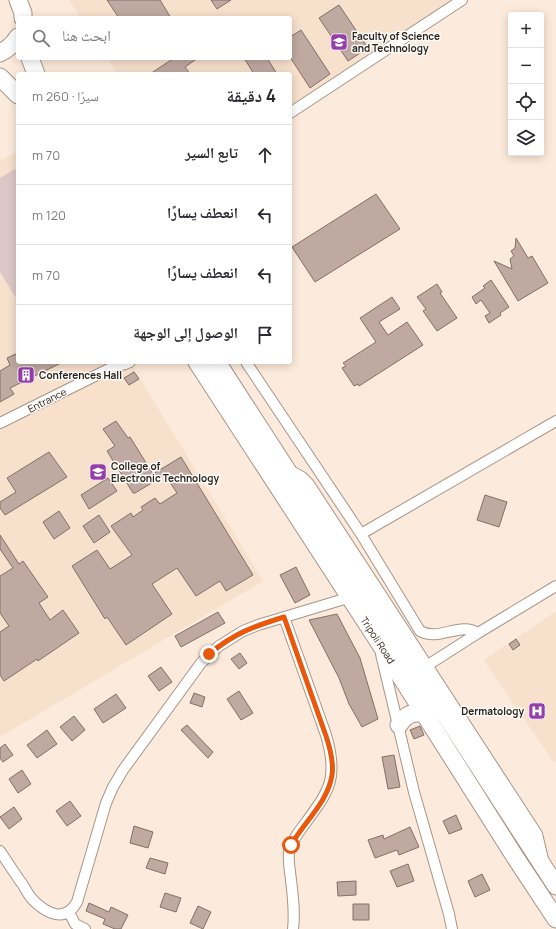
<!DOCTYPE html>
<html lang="ar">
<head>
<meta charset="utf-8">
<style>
	:root { --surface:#fff; --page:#f7f7f7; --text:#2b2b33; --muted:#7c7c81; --line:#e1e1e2 }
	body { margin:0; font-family:Manrope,"Noto Naskh Arabic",sans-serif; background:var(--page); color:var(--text); direction:rtl }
	.controls { position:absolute; right:12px; top:12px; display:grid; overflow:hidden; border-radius:4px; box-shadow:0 2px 10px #0003 }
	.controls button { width:36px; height:36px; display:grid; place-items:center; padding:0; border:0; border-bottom:1px solid var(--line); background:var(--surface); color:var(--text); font:20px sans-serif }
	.stop { position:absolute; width:12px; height:12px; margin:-9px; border:3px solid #ea580c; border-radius:50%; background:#fff }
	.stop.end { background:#ea580c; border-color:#fff; box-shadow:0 1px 4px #0008 }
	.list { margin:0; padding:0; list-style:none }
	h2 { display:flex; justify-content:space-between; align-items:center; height:52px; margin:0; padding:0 16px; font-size:17px }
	h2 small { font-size:13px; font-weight:400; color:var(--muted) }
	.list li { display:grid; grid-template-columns:26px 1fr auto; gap:12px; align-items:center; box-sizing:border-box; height:60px; padding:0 16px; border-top:1px solid var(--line) }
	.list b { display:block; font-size:15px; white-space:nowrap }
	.list em { font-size:13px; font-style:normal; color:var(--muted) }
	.icon { flex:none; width:22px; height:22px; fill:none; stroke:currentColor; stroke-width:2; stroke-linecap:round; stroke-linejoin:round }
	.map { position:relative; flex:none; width:556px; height:929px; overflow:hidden; direction:ltr }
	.search { position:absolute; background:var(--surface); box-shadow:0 2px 10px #0003; left:16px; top:16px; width:276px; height:44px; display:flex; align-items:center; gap:10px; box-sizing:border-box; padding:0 14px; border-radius:4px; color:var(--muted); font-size:15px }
	.panel { position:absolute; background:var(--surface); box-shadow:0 2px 10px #0003; left:16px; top:72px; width:276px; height:292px; border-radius:4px; direction:rtl }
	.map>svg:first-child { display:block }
</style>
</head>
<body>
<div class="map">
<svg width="556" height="929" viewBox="0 0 556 929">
	<rect width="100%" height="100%" fill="#fcebdc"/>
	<path fill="#f7e0cc" d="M69,0H452L290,107V74H118L107,58H290V18H81Z
		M18,151V362H130L263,581L0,737V158L2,160Z
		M556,611V761L554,763L484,660Z"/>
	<path fill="#dec8c7" d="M15,169L18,174V301L0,272V178Z"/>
	<path fill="#bfa9a1" stroke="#836f67" d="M107,0H160L171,18H119Z
		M211,0H231L217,9Z
		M339,5L368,48L348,61L319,18Z
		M301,30L330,74L310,88L290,57V37Z
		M174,58H198L185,67L190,74H150Z
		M244,58H267L277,74H254Z
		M376,194L400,229L315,282L292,247Z
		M516,238L528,258L532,256L548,283L518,301L494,261L512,269L510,259L514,256L511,251L515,248Z
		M491,280L509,307L500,313L501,315L489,323L485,316L490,313L481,300L476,304L472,297L485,288L483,286Z
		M437,284L442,292L440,293L457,318L437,331L423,311L426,309L417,297Z
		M392,297L400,309L379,322L388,335L407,322L423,345L359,386L358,384L354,386L342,368L346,366L343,363L376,342L360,318Z
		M18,353V362H63L10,388L14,394L0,402V371L10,365L7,358Z
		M134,372L139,379L129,385L124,378Z
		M116,421L128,438L130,437L153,474L181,457L253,575L226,591L220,581L196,596L177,568L152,584L172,614L126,645L107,617L105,619L72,566L97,550L110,569L132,555L111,526L131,513L133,517L143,510L141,507L155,498L160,504L177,493L165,475L135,493H133L107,451L115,446L103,429Z
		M49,452L67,477L5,515L0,508V502L16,492L7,478Z
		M108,478L117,491L89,509L81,495Z
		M485,495L507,502L499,527L477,520Z
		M59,511L70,528L54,539L43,522Z
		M99,515L110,532L94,543L83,526Z
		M0,535L19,564L23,561L48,597L39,603L50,620L63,610L79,633L38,661L37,659L4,681L0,675V632L9,626L0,613V576L13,568L0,549Z
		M296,567L310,595L295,603L280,575Z
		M218,612L225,623L181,647L175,636Z
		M337,614L360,658L378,719L362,727L349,704L339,678L309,620Z
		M516,639L520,645L513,650L509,644Z
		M240,653L247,663L239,669L231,659Z
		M161,667L172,682L159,691L148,676Z
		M239,691L253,713L241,720L227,699Z
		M194,693L205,697L202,707L190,703Z
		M116,694L126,708L103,723L94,709Z
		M74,716L85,730L72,741L60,727Z
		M187,725L213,752L208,758L181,730Z
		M420,726L424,735L414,739L410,730Z
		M47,730L57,744L37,758L27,745Z
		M5,744L13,755L3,762L0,758V748Z
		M394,755L400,787L388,789L382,757Z
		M22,770L31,784L18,793L9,779Z
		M70,801L81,816L67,826L56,811Z
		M14,807L22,819L9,829L0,817Z
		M456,815L462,829L449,834L443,821Z
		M134,826L153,832L148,848L130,843Z
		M410,827L419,847L399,855L397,850L375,858L368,840L383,835L384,839Z
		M150,858L168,863L165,874L146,868Z
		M408,864L414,881L397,887L390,871Z
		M482,874L490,890L475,897L468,881Z
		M356,881V895L338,896L337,882Z
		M165,893L181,898L176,912L160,907Z
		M89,903L109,912L111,907L128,915L121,929H115L103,924L105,919L86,911Z
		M353,904H369V920H353Z
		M198,906L211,912L203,929L190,923Z"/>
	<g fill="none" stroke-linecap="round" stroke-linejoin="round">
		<defs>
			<path id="minor" d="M290,113L462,0
				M246,362L361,534L420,631C439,642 460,621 478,633
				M0,423L115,366L125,364L130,362
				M289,470L302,477L309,484L537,834L543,859
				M361,534L556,421
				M284,617L326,735C339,779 329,791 304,825C298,833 291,842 289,852C288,861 290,871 291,880C293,897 295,912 293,929
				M381,654L414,792L449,914L452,929
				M428,665L478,633L556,586
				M0,851C8,863 15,874 23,885C26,890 29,896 33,900C47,914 65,923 77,902L106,803L113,787L123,770L201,663L219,646L243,631L258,625L351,597
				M69,912L75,924L85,929"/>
			<path id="trunk" d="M18,0L23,13V18
				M0,53C8,49 13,45 18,37
				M30,58L36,74
				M0,77L18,95
				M197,362L377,639L515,857L556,919
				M217,362L556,886
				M399,725C405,715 413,711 425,714"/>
		</defs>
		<use href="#minor" stroke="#a69688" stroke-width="12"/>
		<use href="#trunk" stroke="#a69688" stroke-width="19"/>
		<use href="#minor" stroke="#fff" stroke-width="10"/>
		<use href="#trunk" stroke="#fff" stroke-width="17"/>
	</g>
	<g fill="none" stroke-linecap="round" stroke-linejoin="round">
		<path stroke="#ea580c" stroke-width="5" d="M209,654C235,633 252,627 284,617L326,736C330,748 334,762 332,775C328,802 304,822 291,845"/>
	</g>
	<defs>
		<symbol id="university-square" viewBox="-11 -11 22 22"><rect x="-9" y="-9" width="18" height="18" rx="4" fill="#943eaa" stroke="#fefbf8"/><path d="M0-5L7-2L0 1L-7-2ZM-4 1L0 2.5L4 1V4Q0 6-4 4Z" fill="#fff"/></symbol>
		<symbol id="building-square" viewBox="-11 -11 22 22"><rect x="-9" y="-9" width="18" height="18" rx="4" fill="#943eaa" stroke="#fefbf8"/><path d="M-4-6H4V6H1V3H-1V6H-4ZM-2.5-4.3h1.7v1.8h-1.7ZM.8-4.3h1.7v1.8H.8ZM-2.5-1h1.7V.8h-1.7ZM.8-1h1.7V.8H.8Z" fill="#fff"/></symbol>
		<symbol id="hospital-square" viewBox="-11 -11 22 22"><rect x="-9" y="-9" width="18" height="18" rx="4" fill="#943eaa" stroke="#fefbf8"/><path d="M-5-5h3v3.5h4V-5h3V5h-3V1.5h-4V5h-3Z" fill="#fff"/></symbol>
	</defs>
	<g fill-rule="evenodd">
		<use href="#university-square" x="329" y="32" width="20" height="20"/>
		<use href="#building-square" x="16" y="365" width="20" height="20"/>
		<use href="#university-square" x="88" y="462" width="20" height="20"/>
		<use href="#hospital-square" x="527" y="701" width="20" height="20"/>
	</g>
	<g text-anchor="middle" stroke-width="3" stroke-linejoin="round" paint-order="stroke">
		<g font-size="10" font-weight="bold" fill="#29231d" stroke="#fefbf8" text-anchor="start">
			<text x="352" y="40">Faculty of Science<tspan x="352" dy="12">and Technology</tspan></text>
			<text x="39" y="379">Conferences Hall</text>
			<text x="111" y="470">College of<tspan x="111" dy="12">Electronic Technology</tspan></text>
			<text x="524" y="715" text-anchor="end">Dermatology</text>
		</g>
		<g font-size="10" fill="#29231d" stroke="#fefbf8">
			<text transform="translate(47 400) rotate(-27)" y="4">Entrance</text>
			<text transform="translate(378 640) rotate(57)" y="4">Tripoli Road</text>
		</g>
	</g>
</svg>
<div class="controls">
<button>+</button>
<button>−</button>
<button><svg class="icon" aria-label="locate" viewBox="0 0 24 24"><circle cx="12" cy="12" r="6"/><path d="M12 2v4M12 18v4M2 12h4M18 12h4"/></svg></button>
<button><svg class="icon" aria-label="layers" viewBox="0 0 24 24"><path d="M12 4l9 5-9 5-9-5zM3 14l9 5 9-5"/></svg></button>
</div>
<div class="stop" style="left:291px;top:845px"></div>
<div class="stop end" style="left:209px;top:654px"></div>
<div class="search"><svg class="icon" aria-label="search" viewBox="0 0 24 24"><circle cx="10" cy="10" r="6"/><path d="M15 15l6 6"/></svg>ابحث هنا</div>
<section class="panel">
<h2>4 دقيقة<small>سيرًا · 260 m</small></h2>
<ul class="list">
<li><svg class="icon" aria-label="ahead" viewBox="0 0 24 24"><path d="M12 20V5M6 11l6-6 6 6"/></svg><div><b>تابع السير</b></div><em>70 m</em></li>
<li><svg class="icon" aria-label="left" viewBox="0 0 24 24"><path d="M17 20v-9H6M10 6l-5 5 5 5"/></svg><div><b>انعطف يسارًا</b></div><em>120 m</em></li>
<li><svg class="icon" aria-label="left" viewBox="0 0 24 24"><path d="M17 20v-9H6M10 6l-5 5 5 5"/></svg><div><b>انعطف يسارًا</b></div><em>70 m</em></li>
<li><svg class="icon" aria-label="arrive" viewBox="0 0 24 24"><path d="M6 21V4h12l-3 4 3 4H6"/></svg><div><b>الوصول إلى الوجهة</b></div></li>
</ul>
</section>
</div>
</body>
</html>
